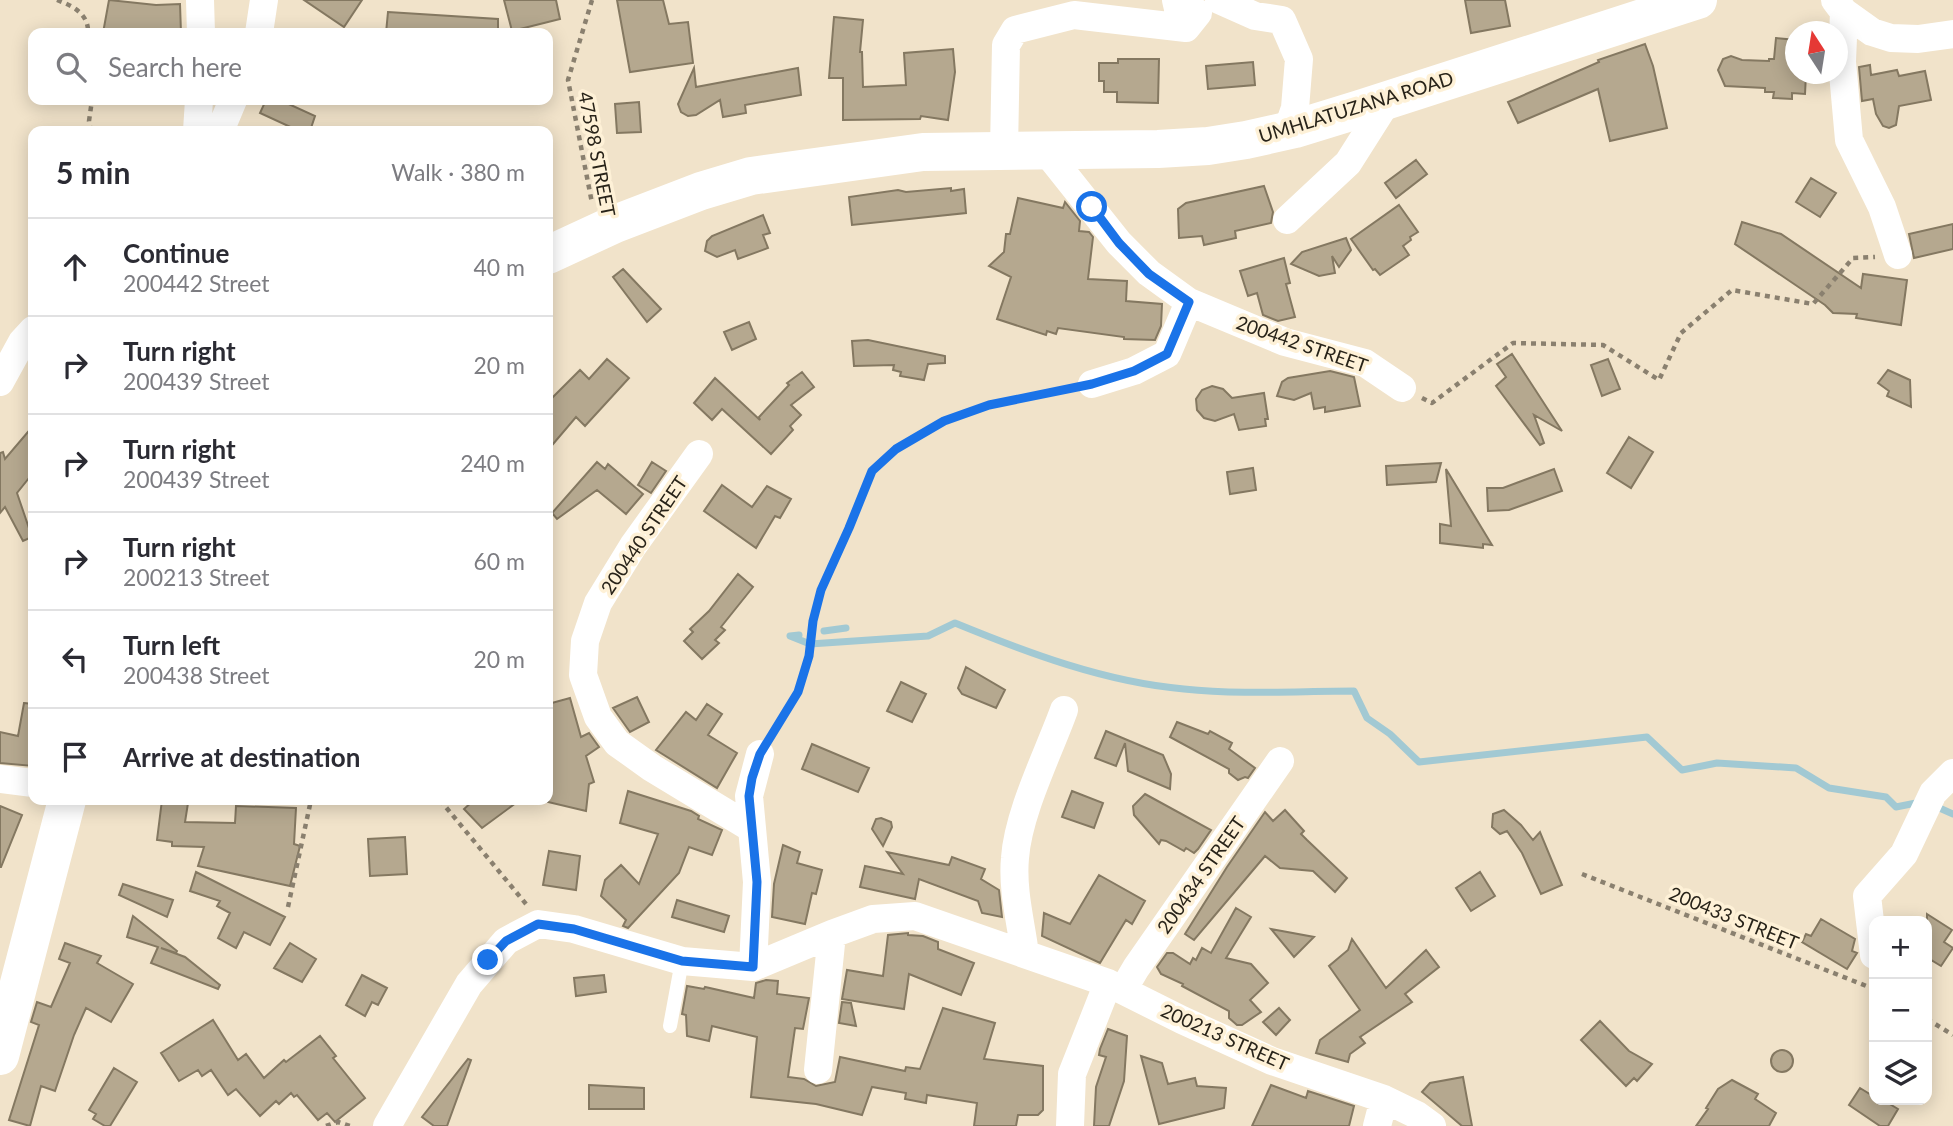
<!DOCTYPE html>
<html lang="en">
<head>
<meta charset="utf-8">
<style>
	:root { --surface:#fff; --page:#f7f7f7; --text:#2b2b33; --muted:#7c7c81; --line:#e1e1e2 }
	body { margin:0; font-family:Lato,sans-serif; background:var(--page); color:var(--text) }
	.controls { position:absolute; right:21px; bottom:21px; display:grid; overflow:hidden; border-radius:14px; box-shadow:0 4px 18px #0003 }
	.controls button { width:63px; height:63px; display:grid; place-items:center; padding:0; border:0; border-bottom:2px solid var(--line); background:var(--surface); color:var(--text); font:35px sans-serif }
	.compass { position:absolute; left:1785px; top:21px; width:63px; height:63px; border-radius:50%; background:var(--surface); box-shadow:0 4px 18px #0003; rotate:348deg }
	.stop { position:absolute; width:21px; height:21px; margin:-16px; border:5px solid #1a73e8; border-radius:50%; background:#fff }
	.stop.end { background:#1a73e8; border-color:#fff; box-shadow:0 2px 7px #0008 }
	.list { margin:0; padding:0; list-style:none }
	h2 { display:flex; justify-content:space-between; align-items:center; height:91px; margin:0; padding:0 28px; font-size:30px }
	h2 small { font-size:23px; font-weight:400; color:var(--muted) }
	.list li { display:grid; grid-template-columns:46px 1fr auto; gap:21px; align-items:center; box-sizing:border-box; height:98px; padding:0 28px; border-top:2px solid var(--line) }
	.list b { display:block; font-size:26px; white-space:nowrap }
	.list p { margin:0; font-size:23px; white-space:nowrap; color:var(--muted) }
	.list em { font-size:23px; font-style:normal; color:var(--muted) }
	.icon { flex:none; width:38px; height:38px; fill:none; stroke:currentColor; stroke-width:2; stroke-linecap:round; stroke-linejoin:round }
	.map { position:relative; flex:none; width:1953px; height:1126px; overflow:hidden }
	.search { position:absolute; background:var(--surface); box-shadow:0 4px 18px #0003; left:28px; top:28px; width:525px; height:77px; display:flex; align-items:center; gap:18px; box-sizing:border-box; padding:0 24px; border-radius:14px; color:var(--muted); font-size:26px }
	.panel { position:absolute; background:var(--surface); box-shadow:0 4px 18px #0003; left:28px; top:126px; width:525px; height:679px; border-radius:14px }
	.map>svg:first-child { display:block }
</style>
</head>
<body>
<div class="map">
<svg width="1953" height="1126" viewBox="0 0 1953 1126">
	<rect width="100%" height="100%" fill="#f1e3ca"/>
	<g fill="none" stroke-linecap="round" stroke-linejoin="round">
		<path stroke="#a2c9d3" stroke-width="7" d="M824,631L846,628
			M799,635L790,636L810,644L928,636L955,623C1028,653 1105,682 1184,689C1240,695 1298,691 1354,691L1367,718L1390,734L1419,762L1647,737L1682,770L1717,763L1796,768L1829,788L1886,797L1896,807L1916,803
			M1935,806L1953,814"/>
	</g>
	<path fill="#b5a88f" stroke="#847861" stroke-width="2" d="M109,0L156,5L180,4L181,33H103Z
		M304,0H362L344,27Z
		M504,0H556L560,19L512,31Z
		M617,0H663L669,24L688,22L693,63L630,72Z
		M1465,0H1505L1510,26L1471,33Z
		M388,12L498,19V33H386Z
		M834,17L863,20L860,52H862L863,87L906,85L904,53L953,49L955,72L948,120L921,116L920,119L843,120V78H829Z
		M1776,38L1796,40V74H1806L1805,94L1792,93V99L1773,98L1774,92H1765V88L1725,86L1718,70L1723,59L1731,56L1742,60L1769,61V59H1774Z
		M1645,44L1653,66L1667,128L1610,141L1598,89L1518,123L1508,102L1599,62L1598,60Z
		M1118,59H1159L1158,103L1117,102V92H1104V81H1099V63H1118Z
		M1253,62L1255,85L1208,89L1206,66Z
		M1870,65L1871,75L1897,70L1899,76L1925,71L1931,100L1899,106L1896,125L1889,128L1883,126L1876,114L1873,99L1862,101L1859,67Z
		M694,68L696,87L798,68L801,95L745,105L746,113L723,117L720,100L696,115L688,116L681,112L678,104Z
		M266,100H280L315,116L310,131H299L260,113Z
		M639,102L641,132L617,133L615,104Z
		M1416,160L1427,174L1396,198L1385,183Z
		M1811,178L1836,193L1820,217L1796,202Z
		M1264,186L1273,212L1271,223L1235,231L1236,238L1204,245L1202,236L1179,238L1178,209L1186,203Z
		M951,188V191L964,189L966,213L852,225L849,197L898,190L906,192Z
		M1018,198L1063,208L1065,202L1080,221L1079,231L1089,232L1093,237L1088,279L1127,281L1126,301L1162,304L1161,326L1155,340L1124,339V337L1058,328L1056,334L1047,331L1046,335L997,319L1011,277L989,266L1004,252L1006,234H1010Z
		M1399,205L1418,232L1410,237L1411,240L1403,246L1409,255L1380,275L1375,269L1373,270L1351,239Z
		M763,215L770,233L763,235L768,248L738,259L735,250L717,257L705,251L707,241L712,236Z
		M1742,222L1781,234L1861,288L1863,274L1907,280L1901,325L1856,318L1857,314L1833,313L1825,305L1735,244Z
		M1953,224V249L1914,258L1909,234Z
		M1346,238L1351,250L1339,267L1332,256L1335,273L1319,276L1291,264L1302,252Z
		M1284,258L1290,283L1286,284L1295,317L1278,321L1263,315L1257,293L1248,296L1240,271Z
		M623,269L661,309L647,322L613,277Z
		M749,322L756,339L732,350L724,332Z
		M868,340L945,356V363L928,364L924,380L900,376L901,372L893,370L894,365L854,366L852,341Z
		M1512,354L1562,431L1534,415L1544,443L1540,445L1496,386L1506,377L1497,364Z
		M607,359L629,378L585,426L576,417L548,450V402L580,370L589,379Z
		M1608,359L1620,389L1602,396L1591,365Z
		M1888,370L1910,380L1911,407L1887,396L1889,391L1878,383Z
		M1330,371L1354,377L1360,406L1325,412V407L1314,409L1311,393L1294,400L1277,396L1282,382L1288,378Z
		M802,372L814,387L791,405L801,415L790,426L793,430L771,454L722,409L712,420L694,403L715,378L760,420L759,417L789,385L787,383Z
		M1212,386L1223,389L1232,398L1264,393L1268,419H1265L1266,426L1239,430L1234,414L1215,421L1204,418L1197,410L1196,399L1202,390Z
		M33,426V473L17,493L32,537L23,541L5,507L0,513V453L3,452L5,459Z
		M1629,437L1653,452L1631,488L1607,473Z
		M597,462L605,469L608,464L643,494L626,514L597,490L557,519L552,513Z
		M652,462L666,471L651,493L638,485Z
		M1441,463L1436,482L1387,485L1386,466Z
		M1253,468L1256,490L1230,494L1227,472Z
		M1446,469L1492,545L1483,544V548L1440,543V524L1451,526Z
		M1554,469L1562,491L1509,510L1488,511L1487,488H1503Z
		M722,485L752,507L767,486L791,499L780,518L775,516L756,548L704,511Z
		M738,574L753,587L721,627L725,630L715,640L719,643L702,659L684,641L693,632L690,629L709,611Z
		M966,667L1005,690L996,708L962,694L958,688Z
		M901,682L926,694L912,722L887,711Z
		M637,697L649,722L630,732L613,708Z
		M570,698L581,737L589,733L599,747L586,756L594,782L589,784L586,811L548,802L550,777L548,779V704Z
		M24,703L33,704V766L0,763V732L18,736Z
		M707,704L722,714L708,735L737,753L717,788L656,750L686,712L696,720Z
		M1177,722L1208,734L1210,731L1232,743L1229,749L1255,768L1248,778L1245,777L1238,780L1229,773V769L1170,737Z
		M1106,731L1163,755L1171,774L1170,789L1128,771L1125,743L1116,766L1095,758Z
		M812,744L869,768L858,792L802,769Z
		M628,791L691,811L699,816L698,819L722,830L712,855L689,847L679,873L628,928L623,926L626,920L601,896L605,880L621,865L639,884L658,834L620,823Z
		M1072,791L1103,803L1094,828L1062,817Z
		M1145,794L1211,830L1198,849L1194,853L1186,848L1184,851L1166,841L1161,840L1159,844L1134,815L1133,806Z
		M162,800L188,803L185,822L235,823L236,806L296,808L294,844L300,846L290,886L198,866L204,847L172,846V842L157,840Z
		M474,800H520L482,828L464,809Z
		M0,806L22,815L1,867H0Z
		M1285,810L1304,831L1301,834L1307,840L1347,878L1335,892L1313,871L1280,868L1265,856L1194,940L1185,934L1227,867L1265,812L1273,821Z
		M1504,810L1521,825L1533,840L1540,832L1562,885L1541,894L1522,853L1507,831L1500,834L1492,827L1493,814Z
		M881,818L891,822L892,827L883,846L872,829L876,819Z
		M405,837L407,874L370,876L368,839Z
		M783,845L800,852L797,863L822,870L816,894L812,893L805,924L772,917L774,884Z
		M549,851L580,856L576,890L543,885Z
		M887,852L949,865L952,857L985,869L981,879L999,890L1002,917L982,913L978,901L919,879L915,899L860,887L865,866L903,874Z
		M196,872L285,917L270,945L244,932L236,948L218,938L230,913L217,906L220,901L190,891Z
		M1480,872L1495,896L1471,911L1456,888Z
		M1099,875L1145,901L1132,924L1126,920L1100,963L1042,936L1044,913L1070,924Z
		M123,884L173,900L167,917L119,895Z
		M677,900L729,916L724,932L672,917Z
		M1236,908L1251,917L1226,958L1251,964L1268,983L1250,1000L1261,1012L1242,1025H1237L1229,1018V1011L1182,986L1183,984L1161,974L1157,967L1167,953H1173L1190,964L1193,958L1196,960L1202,948L1211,953Z
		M1927,914L1952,930L1944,942L1953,948L1941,966L1931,960L1927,967Z
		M133,916L177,951L176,953L161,948L185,957L220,985L218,989L151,963L158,947L127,937Z
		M1821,919L1855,939L1852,951L1857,953L1847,969L1802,942L1806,934L1811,936Z
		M1271,929L1314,937L1294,957Z
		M908,933V935L923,936L938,942V949L974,963L961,995L909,974L904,1009L842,999L847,970L883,976L888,935Z
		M1352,939L1386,988L1426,950L1439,967L1405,994L1412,1002L1360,1037L1365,1043L1350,1054L1348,1062L1316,1053L1320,1040L1360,1010L1329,966L1348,950Z
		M65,943L101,956L97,963L133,984L111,1022L86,1008L74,1035L55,1091L41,1086L30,1126L9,1120L39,1025L31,1022L37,1002L51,1007L70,963L59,959Z
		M290,943L316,959L302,982L274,968Z
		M362,975L387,988L378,1005L372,1002L365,1016L346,1005Z
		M604,975L606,992L576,996L574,978Z
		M766,980L778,981L777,994L809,998L803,1029L795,1028L788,1077L804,1079L816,1086L835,1082L840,1057L905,1071L906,1067L920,1069L943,1008L995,1023L984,1059L1043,1066V1110L1038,1115H1018L1016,1126H974L977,1103L927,1095L926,1103L905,1099L906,1093L872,1087L862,1115L816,1104L751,1097L757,1037L712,1026L709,1041L687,1036L686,1015L682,1014L687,986L704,989L705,987L754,998L756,983Z
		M842,1002L851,1003L856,1026L839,1023Z
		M1279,1008L1290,1020L1276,1035L1263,1022Z
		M213,1020L238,1060L246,1054L264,1078L284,1060L286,1062L320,1036L336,1056L333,1058L365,1098L335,1122L327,1113L318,1120L297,1095L294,1097L291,1093L279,1104L276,1101L260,1116L236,1089L228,1095L211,1070L202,1076L198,1070L179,1081L161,1053Z
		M1600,1021L1629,1051L1652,1064L1637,1081L1634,1078L1626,1086L1581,1040Z
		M1108,1029L1127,1036L1124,1081L1109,1126H1094L1096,1087L1106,1057L1099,1055L1100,1049Z
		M1771 1061a11 11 0 1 1 22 0a11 11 0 1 1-22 0Z
		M1141,1056L1162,1063L1168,1084L1195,1078L1197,1086L1226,1088L1224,1108L1159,1124Z
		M468,1059L471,1060L447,1126H434L422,1117Z
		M114,1068L137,1082L110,1126H105L93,1119L96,1114L89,1110Z
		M1463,1077L1472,1126H1462L1422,1092L1430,1083Z
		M1732,1080L1758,1094L1755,1099L1776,1113L1769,1126H1696L1708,1109L1706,1108L1718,1089Z
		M589,1085L644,1088V1109H589Z
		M1271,1085L1306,1098L1308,1091L1354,1106L1349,1126H1252Z
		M1860,1088L1873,1096L1874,1094V1100H1883L1898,1109L1888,1126H1880L1849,1105Z"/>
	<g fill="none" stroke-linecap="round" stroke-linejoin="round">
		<path stroke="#8a806f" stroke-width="4.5" stroke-dasharray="5 5" stroke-linecap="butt" d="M57,0C73,6 89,14 88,33
			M592,0L568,80L592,203
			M91,131L89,121L92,100
			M1422,398L1432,403L1513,343L1603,345L1659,380L1681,333L1732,290L1813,304L1853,258L1875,257
			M771,735L798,692L809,656L813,621L821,590L849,528L872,471L896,449L945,421L989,405L1068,389
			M440,800L526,904
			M1582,874L1874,989
			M288,907L311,800
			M1927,1019L1953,1035
			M326,1126L338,1122L350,1126"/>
		<path stroke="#fff" stroke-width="14" d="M670,1026L682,961"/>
		<path stroke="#fff" stroke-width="28" d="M200,0L201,33
			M1219,0L1255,16L1282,20L1299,59L1295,108L1287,131
			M1835,0L1844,12L1872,32L1891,38L1918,39L1953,34
			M1844,12L1842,62L1849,140L1882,207L1898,255
			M259,33L264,0
			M197,131L199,100
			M220,131L233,100
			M1004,150L1006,45L1015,30L1074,15L1186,28L1198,13H1179L1176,0
			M1045,150L1119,243L1149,273L1189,302L1285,342L1365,363L1402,388
			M1287,220L1348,163L1388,100
			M0,382L22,342L33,330
			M1092,384L1134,371L1167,354L1189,302
			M699,454L633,546L598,603L585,641L583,675L598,717L617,743L652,768L751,828
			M0,779L33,783
			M1025,954C1021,923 1012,890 1015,858C1018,813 1048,754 1064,710
			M1874,955L1867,896L1904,854L1933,793L1953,773
			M753,967L757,882L749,796L760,754
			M1123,990L1136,968L1280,761
			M818,1070L832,934
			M387,1126L469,984L506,941L538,924L574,929L682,961L753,967L832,934L873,919L915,916L1108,983L1182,1020L1272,1061L1384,1099L1417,1115L1432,1126
			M1070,1126L1072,1074L1108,983
			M1377,1126L1384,1099"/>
		<path stroke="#fff" stroke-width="38" d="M548,255L615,224L701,191L751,176L923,152L1158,149L1208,146L1246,140L1295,129L1360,109L1698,0
			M0,1056L67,800"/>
	</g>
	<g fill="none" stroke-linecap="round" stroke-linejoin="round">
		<path stroke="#1a73e8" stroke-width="9" d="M488,960L506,941L538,924L574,929L682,961L753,967L757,882L749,796L752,778L760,754L798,692L809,656L813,621L821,590L849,528L872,471L896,449L944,421L989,405L1092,384L1134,371L1167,354L1189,302L1149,274L1119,243L1092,207"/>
	</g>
	<g text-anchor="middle" stroke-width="7" stroke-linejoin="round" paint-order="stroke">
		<g font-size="19" fill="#282319" stroke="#fef1d7">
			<text transform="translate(1356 107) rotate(-17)" y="7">UMHLATUZANA ROAD</text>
			<text transform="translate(597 154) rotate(79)" y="7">47598 STREET</text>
			<text transform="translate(1302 344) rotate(19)" y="7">200442 STREET</text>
			<text transform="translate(644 535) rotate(-56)" y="7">200440 STREET</text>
			<text transform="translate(1201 875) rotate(-55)" y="7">200434 STREET</text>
			<text transform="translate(1734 918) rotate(22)" y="7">200433 STREET</text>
			<text transform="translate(1225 1037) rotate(24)" y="7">200213 STREET</text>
		</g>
	</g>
</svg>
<div class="controls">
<button>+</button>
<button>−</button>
<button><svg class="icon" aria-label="layers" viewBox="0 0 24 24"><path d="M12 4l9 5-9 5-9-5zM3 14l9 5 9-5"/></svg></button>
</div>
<svg class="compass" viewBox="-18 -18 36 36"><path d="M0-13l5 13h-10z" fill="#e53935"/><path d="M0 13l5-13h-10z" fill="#7c7c81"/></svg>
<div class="stop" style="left:1092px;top:207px"></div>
<div class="stop end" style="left:488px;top:960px"></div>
<div class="search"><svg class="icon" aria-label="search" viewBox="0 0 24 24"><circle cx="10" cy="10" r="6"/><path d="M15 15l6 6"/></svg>Search here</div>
<section class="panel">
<h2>5 min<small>Walk · 380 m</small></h2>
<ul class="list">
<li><svg class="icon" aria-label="ahead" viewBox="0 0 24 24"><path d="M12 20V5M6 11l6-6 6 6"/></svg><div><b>Continue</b><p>200442 Street</p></div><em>40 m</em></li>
<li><svg class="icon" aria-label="right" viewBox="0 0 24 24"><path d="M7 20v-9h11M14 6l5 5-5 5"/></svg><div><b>Turn right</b><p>200439 Street</p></div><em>20 m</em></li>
<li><svg class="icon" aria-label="right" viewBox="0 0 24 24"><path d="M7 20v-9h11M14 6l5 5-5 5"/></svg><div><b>Turn right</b><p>200439 Street</p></div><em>240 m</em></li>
<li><svg class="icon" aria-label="right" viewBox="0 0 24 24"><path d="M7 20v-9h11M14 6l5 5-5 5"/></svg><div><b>Turn right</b><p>200213 Street</p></div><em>60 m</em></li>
<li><svg class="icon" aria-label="left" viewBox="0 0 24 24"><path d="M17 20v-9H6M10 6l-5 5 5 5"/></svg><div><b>Turn left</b><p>200438 Street</p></div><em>20 m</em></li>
<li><svg class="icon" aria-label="arrive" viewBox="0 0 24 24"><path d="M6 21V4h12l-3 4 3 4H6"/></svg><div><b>Arrive at destination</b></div></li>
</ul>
</section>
</div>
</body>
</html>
